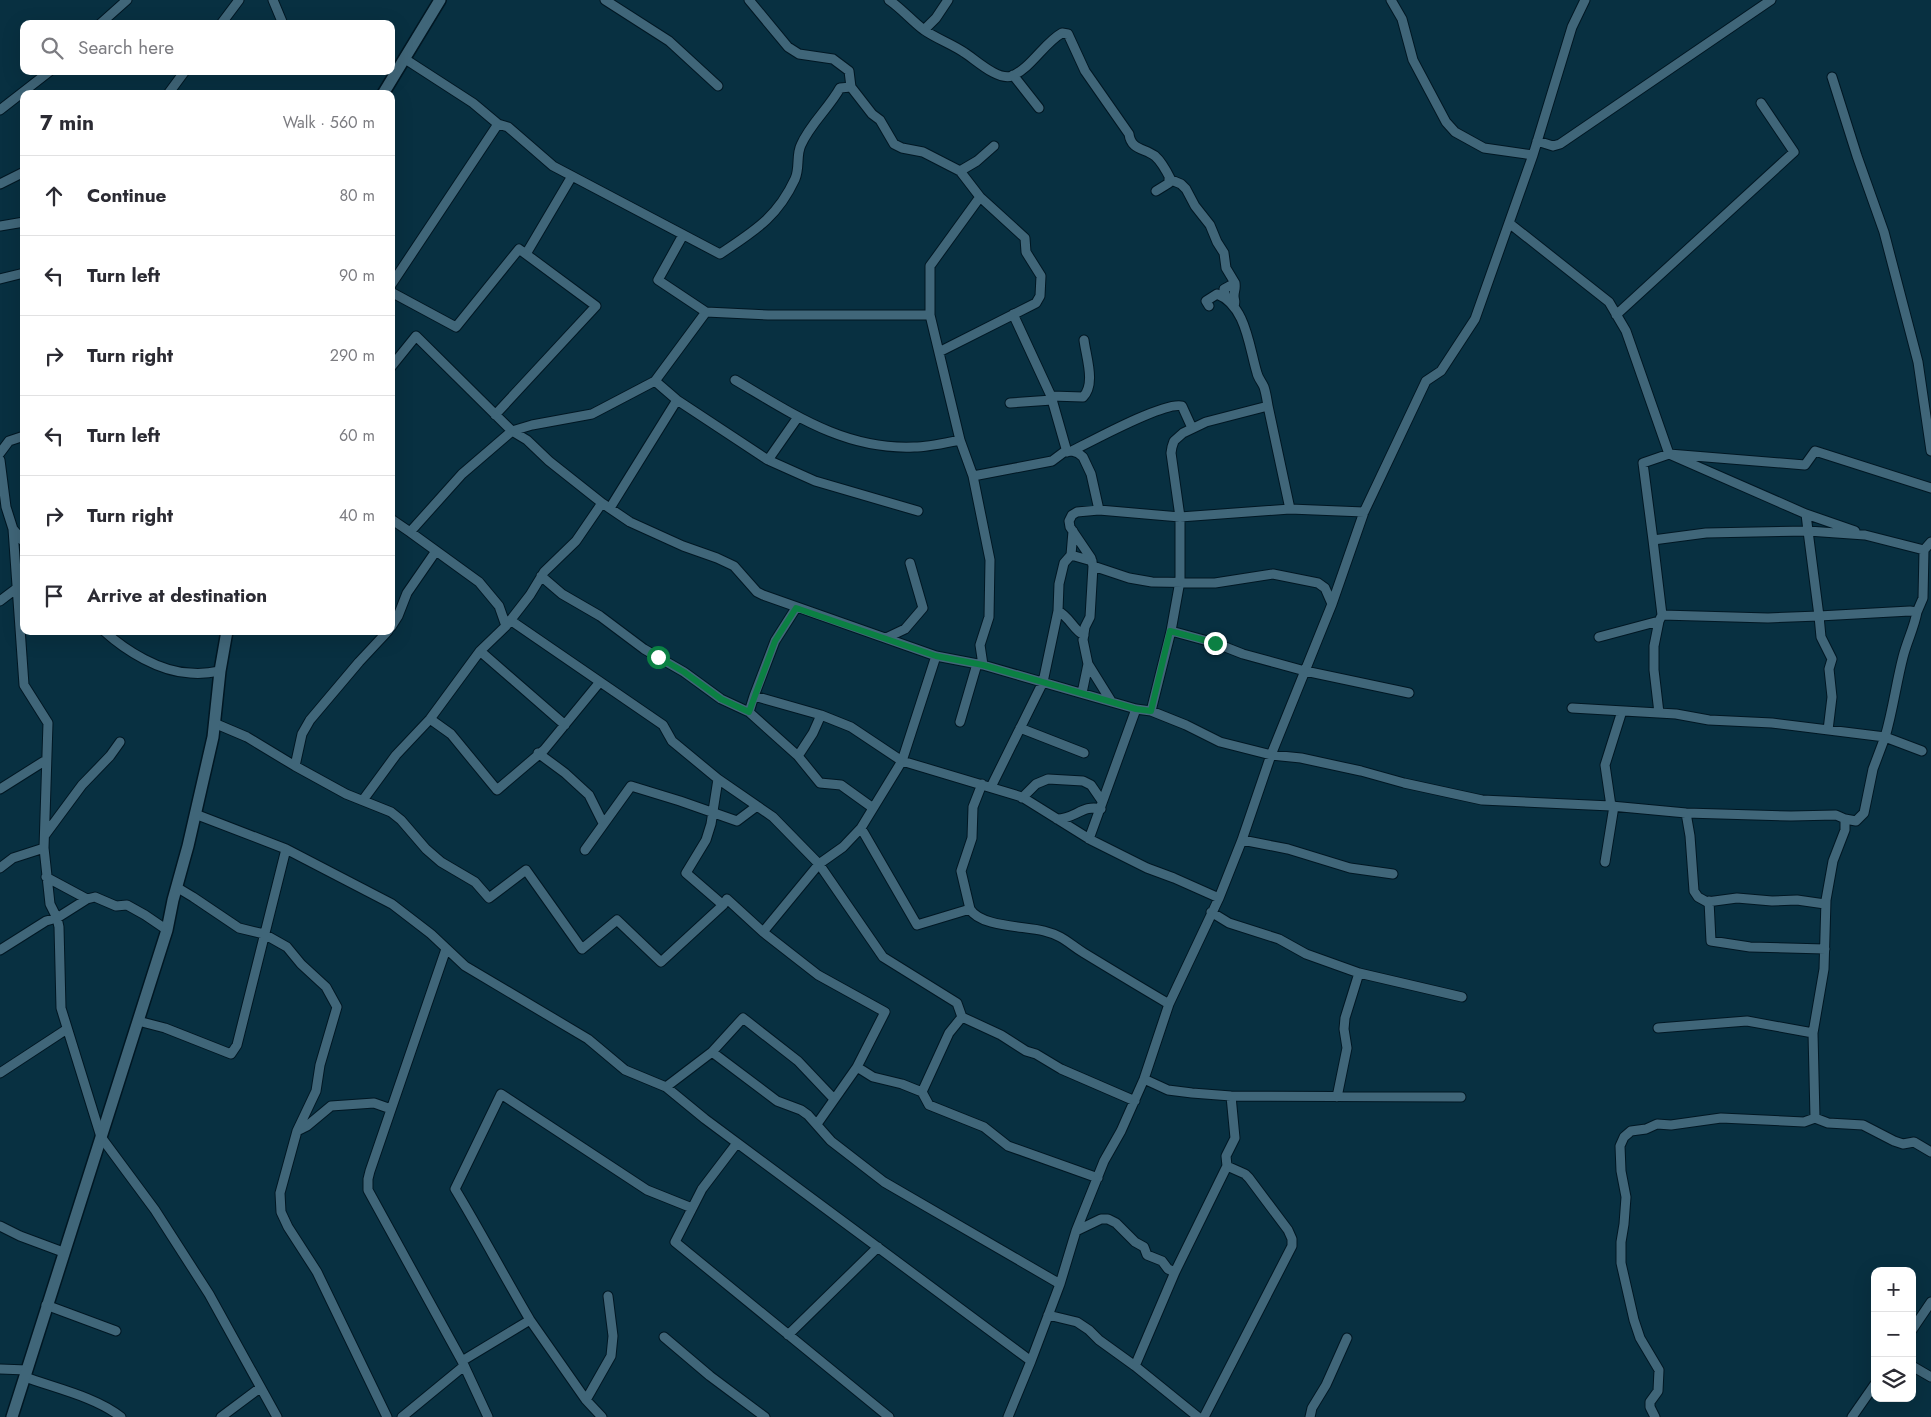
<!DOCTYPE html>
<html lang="en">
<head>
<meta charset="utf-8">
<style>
	:root { --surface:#fff; --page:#f2f2f3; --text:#2b2b33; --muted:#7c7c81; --line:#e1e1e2 }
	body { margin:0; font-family:Jost,sans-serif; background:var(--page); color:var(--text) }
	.controls { position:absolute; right:15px; bottom:15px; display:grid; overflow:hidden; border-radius:10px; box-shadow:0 5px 20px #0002 }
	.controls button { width:45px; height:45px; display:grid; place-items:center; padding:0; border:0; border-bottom:1px solid var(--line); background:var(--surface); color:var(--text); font:25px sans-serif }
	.stop { position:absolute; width:15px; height:15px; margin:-11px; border:4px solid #0b8043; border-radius:50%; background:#fff }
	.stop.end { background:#0b8043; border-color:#fff; box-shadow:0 1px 5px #0008 }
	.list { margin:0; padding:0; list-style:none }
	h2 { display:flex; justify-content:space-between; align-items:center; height:65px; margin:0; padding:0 20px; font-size:21px }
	h2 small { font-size:16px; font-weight:400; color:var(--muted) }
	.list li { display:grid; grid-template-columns:32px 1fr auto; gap:15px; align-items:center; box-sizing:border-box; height:80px; padding:0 20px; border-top:1px solid var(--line) }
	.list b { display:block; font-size:19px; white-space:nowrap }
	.list em { font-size:16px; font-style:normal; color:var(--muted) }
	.icon { flex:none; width:28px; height:28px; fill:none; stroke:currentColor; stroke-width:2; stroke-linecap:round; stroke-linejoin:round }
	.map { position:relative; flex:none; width:1931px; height:1417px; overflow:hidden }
	.search { position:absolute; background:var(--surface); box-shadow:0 5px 20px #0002; left:20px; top:20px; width:375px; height:55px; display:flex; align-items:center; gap:12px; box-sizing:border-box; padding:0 18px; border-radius:10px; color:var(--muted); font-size:19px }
	.panel { position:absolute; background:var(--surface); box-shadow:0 5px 20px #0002; left:20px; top:90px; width:375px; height:545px; border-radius:10px }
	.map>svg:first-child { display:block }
</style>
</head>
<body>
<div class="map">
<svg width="1931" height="1417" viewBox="0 0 1931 1417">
	<rect width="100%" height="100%" fill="#083041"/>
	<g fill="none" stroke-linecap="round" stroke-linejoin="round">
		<defs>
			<path id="street" d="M273,0L283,24
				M605,0L669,41L718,86
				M749,0L788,47L799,54L833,59L849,71L851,87L872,114L880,120L894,144L902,148L923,152L960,171L980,197L930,266V315L960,440L973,476L990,560L989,617L980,645L983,665
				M889,0C902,9 912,21 924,30C937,39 952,44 965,53C976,60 998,81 1012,76C1031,68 1045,42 1062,33L1068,34L1085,71L1129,134C1131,150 1144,148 1155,156C1162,162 1167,172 1171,180
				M1391,0L1402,19L1413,60L1446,122L1455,132L1484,148L1533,155
				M100,24L127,0
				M221,24L239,0
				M924,30L936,18L948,0
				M405,59L473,103L498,124L508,127L553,166L720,254C754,231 777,218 795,179C800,168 796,155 801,145C810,124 829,108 840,88L851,87
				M1013,75L1039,108
				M1832,77L1857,156L1884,232L1918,362L1931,451
				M168,94L185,71
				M0,110L50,71
				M1537,141L1553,146L1560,144L1771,0
				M960,171L977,161L994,146
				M0,184L24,172
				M1156,191L1169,183V179L1181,184L1186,189L1195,206L1210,225L1217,242L1224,253L1226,268L1235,283
				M1509,223L1609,302L1626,331L1669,454L1805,465L1815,451L1931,488
				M0,226L24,222
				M683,235L658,280L706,312
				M526,254L572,176
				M0,279L24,273
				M391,285L498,124
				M391,292L456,327L519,249L596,306L495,415
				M1226,299L1224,289L1235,283C1236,289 1234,291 1234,296C1234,300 1236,301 1234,306
				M1209,306L1206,301L1217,294C1246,305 1249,347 1257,373C1258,378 1262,382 1264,387C1266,393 1267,400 1268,406
				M1013,314L1051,396L1067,452
				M1616,315L1794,152L1761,103
				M939,352L1036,303L1040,296L1041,276L1026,252L1025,238L980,197
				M391,367L416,336L512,431L527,440L549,461L602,503L630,522L683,546L717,558L734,566L757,592L763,595L936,656L983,665L1136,709L1151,711L1186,725L1220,742L1271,755L1301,758L1361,771L1404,783L1482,800L1611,806L1686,813L1791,816L1836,815L1845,819V830L1833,861L1826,900L1824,969L1813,1033L1815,1118
				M735,380C793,414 844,450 914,447C929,447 945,443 960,440
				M1051,396L1083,397C1096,384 1086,357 1084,340
				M1010,403L1052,400
				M798,417L768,460L677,400L655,381L706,312L768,315H930
				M1072,451C1090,442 1165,401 1182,406L1192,428
				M0,453L9,441L24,436
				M0,460L6,507L13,529L24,685L48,723L44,848L50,904L57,918L59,927L61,1008L101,1137L155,1210L209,1294L277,1417
				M768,460L815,481L918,511
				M973,476L1052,461L1064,452L1072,451L1078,453L1083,457L1091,474L1099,510
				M610,508L677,400
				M1806,514L1855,531
				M391,519L410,532L462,474L512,431L532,425L592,414L655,381
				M13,529L24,542
				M410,532L479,582L499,606L506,626
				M1653,540L1643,463L1669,454L1806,514L1808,531L1865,535L1924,550
				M1071,555L1092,561
				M1093,566L1129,578L1152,582L1215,583L1273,574L1318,583L1325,588L1332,604
				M541,576L562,594L600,616L644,649L684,672L721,699L749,712L798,756L813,733L821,715
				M0,601L17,588
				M1058,611L1059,584L1064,563L1071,555L1073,531
				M1917,612L1923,598L1924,550L1931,542
				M510,620L663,725L672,741L718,779L773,817L819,864L883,957L957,1003L962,1017L1001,1035L1026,1051L1036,1054L1061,1069L1135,1101
				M1659,621L1662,615L1768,618L1819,616L1821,637L1832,659L1829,669L1832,697L1828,730
				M391,627L398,616L407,593L436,551
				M104,631C126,651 160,672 190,673C200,674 210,673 220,671
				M1171,631L1215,643L1243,654L1305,671L1409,693
				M1599,637L1659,621L1654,646V670L1659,713
				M886,638L905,629L923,608L910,563
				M480,651L565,725
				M1082,693L1088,664
				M754,696L775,641L796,608
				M1111,701L1088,664L1083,640L1085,627L1090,617L1093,566L1091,558L1070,527L1069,521L1072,515L1077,512L1099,510L1180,517L1290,509L1364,512
				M1572,708L1676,714L1709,720L1772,723L1885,737C1893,710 1896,684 1903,657C1907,641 1914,628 1917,612L1910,611L1819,616L1808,531L1706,533L1653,540L1662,615
				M1151,711L1171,631L1180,581V517L1171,453L1172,447L1174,441L1183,433L1206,422L1268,406L1290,509
				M749,712L754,696L821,715L851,727L902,761L1022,797L1091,840L1147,868L1174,878L1219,898
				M430,719L451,734L497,790L544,750L599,683
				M960,722L977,664
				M214,723L247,737L295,766L346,794L391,812L401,820L426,849L441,862L475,882L489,898L526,870L582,949L617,920L661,962L723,905
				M1020,728L1084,753
				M538,753L565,773L589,795L603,823
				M798,756L820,783L841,785L873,808
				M295,766L302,734L310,720L359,662L388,631
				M718,779L711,824L706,840L686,873L723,905L727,899L763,932L818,975L885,1012L857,1067L817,1124
				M982,784L973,807L972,838L961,871L970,909C980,927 1025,926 1044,931C1064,936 1069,944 1084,953C1112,970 1140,987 1169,1004
				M991,787L1043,682L1058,611C1070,617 1074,631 1084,635
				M0,789L46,760
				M1022,798L1036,784L1048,779L1083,781L1091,785L1102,801
				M363,800L396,755L430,719L480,651L506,626L530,595L544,572L576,541L602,503
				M1611,806L1605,765L1622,711
				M1686,813L1690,836L1694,891L1698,897L1707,902L1737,898L1772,901L1797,900L1825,904
				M195,814L286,849L392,904L431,934L465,966L588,1039L625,1070L666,1087L705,1119L1031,1361
				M1057,819C1075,819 1083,804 1101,809
				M1845,819L1856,821L1864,813L1873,769L1885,737L1922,751
				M861,828L917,925L970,909
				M45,835L82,785L110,756L120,742
				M1089,839L1136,709
				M1242,840L1288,849L1350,868L1393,874
				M585,850L631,786L680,801L737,821L757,806
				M1605,862L1614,806
				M0,868L13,858L44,848
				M46,877L87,899
				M178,888L193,897L239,928L264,934L287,947L301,964L326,987L337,1007L320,1065L316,1091L297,1131L280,1193L281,1212L288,1227L317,1272L387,1417
				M1709,901L1711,941L1750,947L1825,949
				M1211,912L1229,923L1279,939L1306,954L1359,973L1462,997
				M763,932L819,864L843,847L861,828L902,761L936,656
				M446,949L370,1171L368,1179V1190L462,1361L488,1417
				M0,950L46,921L57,918L87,899L95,897L116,906L127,905L145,915L167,930
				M138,1021L165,1028L231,1054L237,1045L286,849
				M1658,1028L1747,1021L1813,1033
				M857,1067L873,1077L902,1084L922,1092L929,1105L984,1127L1008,1146L1098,1178
				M0,1073L67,1029
				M1144,1079L1168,1090L1192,1093L1231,1096L1461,1097
				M666,1087L712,1052
				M922,1092L949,1033L962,1017
				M1337,1097L1347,1048L1344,1029L1345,1018L1359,973
				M834,1099L798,1061L743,1018L712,1052L777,1101L801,1110L808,1115L831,1141L884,1182L1060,1284
				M297,1131L307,1126L331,1106L374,1103L391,1109
				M737,1143L702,1189L675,1242L889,1417
				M0,1226L20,1236L63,1252
				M1076,1231L1101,1219H1108L1116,1223L1135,1242L1144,1247L1147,1255L1162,1261L1168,1269L1175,1272L1227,1166L1226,1156L1235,1138L1231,1096
				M46,1305L116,1331
				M1048,1315L1077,1322L1089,1330L1099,1340L1135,1366L1175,1272
				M530,1320L586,1400L602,1417
				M1912,1330L1931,1302
				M788,1335L878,1247
				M664,1337L710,1376L765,1417
				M462,1361L530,1320C504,1276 481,1232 455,1189L501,1094L647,1190L692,1208
				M1135,1366L1198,1417
				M1912,1366L1931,1377
				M0,1369L27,1370
				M25,1377C55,1388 96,1397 121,1417
				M586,1400L611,1356L613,1336L608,1296
				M221,1417L260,1388
				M402,1417L464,1366
				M1008,1417L1031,1361L1060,1284L1076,1231L1104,1161L1121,1131L1144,1079L1169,1004L1219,898L1242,840L1271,755L1332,604L1364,512L1426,381L1441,371L1475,319L1533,155L1572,27L1585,0
				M1204,1417L1292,1246V1239L1288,1230L1249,1178L1245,1174L1227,1166
				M1310,1417L1312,1408L1326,1385L1347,1338
				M1655,1417L1650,1407V1402L1658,1391L1659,1370L1640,1338L1634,1320L1621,1263V1242L1624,1224L1626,1197L1621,1171L1620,1146L1624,1137L1631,1131L1646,1129L1657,1124L1671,1125L1721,1118L1804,1122L1815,1118L1828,1123L1863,1125L1894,1141L1903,1144L1914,1142L1931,1152
				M1852,1417L1875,1384"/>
			<path id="secondary" d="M383,94L440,0
				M12,1417L167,930L173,900L188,846L213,737L220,671L227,631"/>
		</defs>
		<use href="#street" stroke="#001723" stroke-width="11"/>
		<use href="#secondary" stroke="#001723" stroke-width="14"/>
		<use href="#street" stroke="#406679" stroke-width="9"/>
		<use href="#secondary" stroke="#406679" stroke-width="11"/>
	</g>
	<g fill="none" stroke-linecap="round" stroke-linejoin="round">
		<path stroke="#0b8043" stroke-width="6" d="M658,657L684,672L721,699L749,712L775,641L796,608L936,656L983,665L1136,709L1151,711L1170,631L1215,643"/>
	</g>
</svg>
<div class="controls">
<button>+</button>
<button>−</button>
<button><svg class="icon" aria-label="layers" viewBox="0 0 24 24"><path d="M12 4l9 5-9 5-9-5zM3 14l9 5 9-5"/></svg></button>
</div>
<div class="stop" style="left:658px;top:657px"></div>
<div class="stop end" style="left:1215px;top:643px"></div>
<div class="search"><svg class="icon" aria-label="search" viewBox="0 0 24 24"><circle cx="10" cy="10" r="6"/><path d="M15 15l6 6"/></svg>Search here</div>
<section class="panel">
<h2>7 min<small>Walk · 560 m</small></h2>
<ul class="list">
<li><svg class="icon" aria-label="ahead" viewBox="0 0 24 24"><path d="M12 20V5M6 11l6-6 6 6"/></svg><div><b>Continue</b></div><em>80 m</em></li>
<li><svg class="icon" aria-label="left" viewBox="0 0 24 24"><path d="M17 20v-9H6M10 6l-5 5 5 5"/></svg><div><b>Turn left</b></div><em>90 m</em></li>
<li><svg class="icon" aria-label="right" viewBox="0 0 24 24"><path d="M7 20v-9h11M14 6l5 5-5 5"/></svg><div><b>Turn right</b></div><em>290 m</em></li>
<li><svg class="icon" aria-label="left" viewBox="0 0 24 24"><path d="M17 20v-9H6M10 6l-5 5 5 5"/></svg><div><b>Turn left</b></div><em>60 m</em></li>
<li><svg class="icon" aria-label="right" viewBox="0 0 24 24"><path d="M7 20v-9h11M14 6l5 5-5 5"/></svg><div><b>Turn right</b></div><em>40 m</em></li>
<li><svg class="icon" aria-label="arrive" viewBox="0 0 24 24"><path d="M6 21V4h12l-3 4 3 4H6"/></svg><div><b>Arrive at destination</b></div></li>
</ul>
</section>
</div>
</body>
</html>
